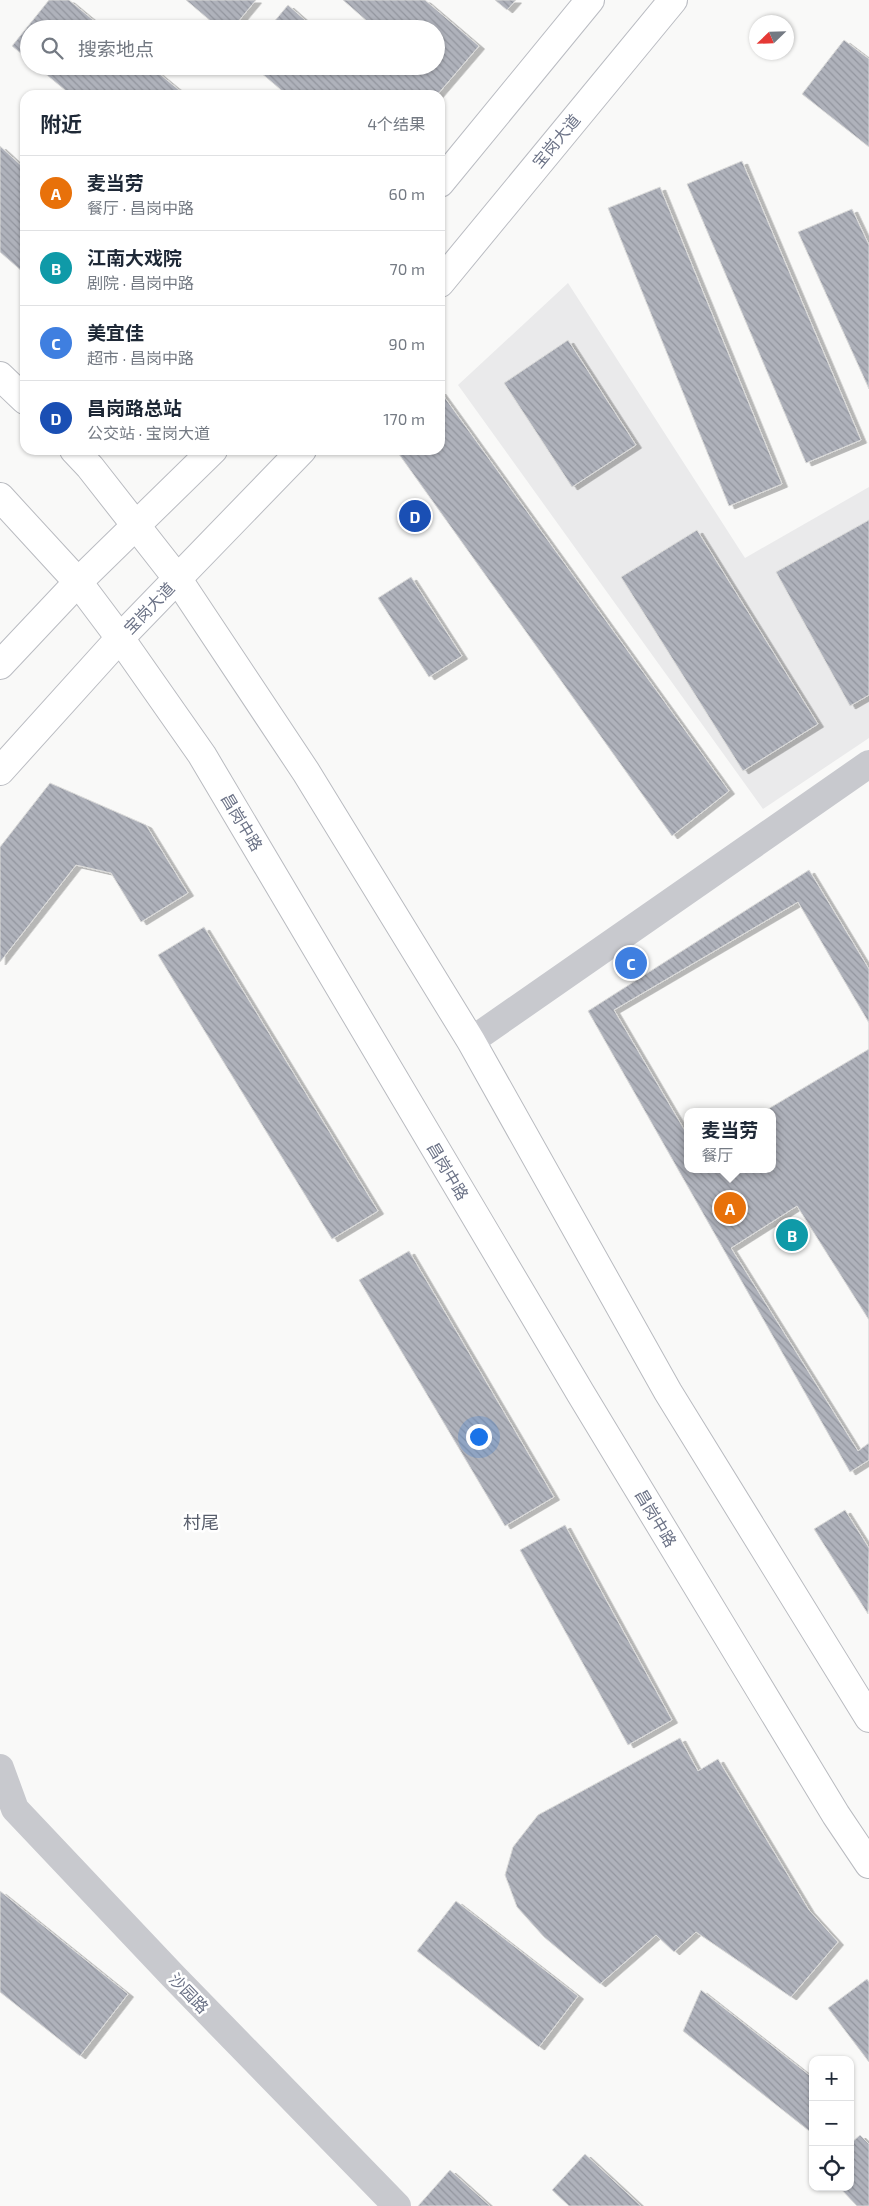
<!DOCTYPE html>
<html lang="zh">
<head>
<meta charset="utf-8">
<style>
	:root { --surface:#fff; --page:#f6f6f7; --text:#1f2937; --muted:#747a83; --line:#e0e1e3; --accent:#715539 }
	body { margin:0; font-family:"Exo 2","Noto Sans SC",sans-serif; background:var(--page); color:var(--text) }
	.controls { position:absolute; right:15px; bottom:15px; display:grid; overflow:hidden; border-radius:10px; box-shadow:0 1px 4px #0004 }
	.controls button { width:45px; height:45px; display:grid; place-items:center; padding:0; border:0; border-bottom:1px solid var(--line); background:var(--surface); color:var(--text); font:25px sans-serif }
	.compass { position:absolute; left:749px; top:15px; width:45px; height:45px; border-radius:50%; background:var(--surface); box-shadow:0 1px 4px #0004; rotate:247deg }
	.you { position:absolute; left:478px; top:1436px; width:18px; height:18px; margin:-12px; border:4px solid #fff; border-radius:50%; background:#1a73e8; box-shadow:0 0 0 8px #1a73e833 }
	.badge { display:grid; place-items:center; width:32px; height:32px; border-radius:50%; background:var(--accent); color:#fff; font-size:16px; font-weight:700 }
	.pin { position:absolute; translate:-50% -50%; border:2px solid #fff; box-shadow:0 1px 5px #0006 }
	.popup { position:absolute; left:684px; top:1108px; width:92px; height:65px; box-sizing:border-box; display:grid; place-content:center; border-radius:10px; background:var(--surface); filter:drop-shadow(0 1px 4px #0005); font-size:16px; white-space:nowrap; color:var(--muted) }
	.popup b { font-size:19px; color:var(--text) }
	.popup::after { content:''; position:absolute; left:50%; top:100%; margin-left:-10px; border:10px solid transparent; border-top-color:var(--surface) }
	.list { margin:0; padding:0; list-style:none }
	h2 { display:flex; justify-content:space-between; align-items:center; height:65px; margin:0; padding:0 20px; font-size:21px }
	h2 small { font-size:16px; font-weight:400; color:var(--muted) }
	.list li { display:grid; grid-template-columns:32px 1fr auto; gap:15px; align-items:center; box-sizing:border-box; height:75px; padding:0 20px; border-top:1px solid var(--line) }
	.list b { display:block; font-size:19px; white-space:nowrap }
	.list p { margin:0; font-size:16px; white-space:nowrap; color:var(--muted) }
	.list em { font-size:16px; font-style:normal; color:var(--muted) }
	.icon { flex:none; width:28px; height:28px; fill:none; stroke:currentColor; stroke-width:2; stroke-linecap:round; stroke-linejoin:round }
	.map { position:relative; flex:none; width:869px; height:2206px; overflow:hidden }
	.search { position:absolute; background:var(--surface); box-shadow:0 1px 4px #0004; left:20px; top:20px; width:425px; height:55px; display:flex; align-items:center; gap:12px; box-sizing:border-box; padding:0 18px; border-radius:28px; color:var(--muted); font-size:19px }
	.panel { position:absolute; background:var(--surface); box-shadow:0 1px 4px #0004; left:20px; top:90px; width:425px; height:365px; border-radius:15px }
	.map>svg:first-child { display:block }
</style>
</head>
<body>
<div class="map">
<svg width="869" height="2206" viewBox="0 0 869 2206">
	<defs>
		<pattern id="building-back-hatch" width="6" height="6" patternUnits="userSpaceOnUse" patternTransform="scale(1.25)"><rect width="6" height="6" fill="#afb2bb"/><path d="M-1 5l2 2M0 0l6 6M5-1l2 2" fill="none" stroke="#92959e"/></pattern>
		<filter id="shadow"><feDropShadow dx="5.5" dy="3" stdDeviation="0" flood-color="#0004"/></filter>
	</defs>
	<rect width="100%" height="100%" fill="#f9f9f8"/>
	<path fill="#eaeaeb" d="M568,283L745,558L869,487V738L763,809L458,385Z"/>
	<path fill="url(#building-back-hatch)" stroke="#dbdbda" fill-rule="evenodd" filter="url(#shadow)" d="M49,0H69L104,29H29V60L12,46Z
		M186,0H256L232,29H220Z
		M343,0H425L479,46L437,95H287L253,66H436V29H376Z
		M495,0H516L507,10Z
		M288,5L315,29H268Z
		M844,40L869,59V147L802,94Z
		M36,66H150L185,95H71Z
		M0,146L25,169V274L0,252Z
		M742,161L861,440L806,463L687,184Z
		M660,187L782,484L729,506L608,208Z
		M852,209L869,245V389L798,232Z
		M568,340L636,445L572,487L504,383Z
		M440,391L729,791L672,836L396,450H440Z
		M869,520V695L850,706L776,572Z
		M697,530L818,724L743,771L621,577Z
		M411,577L462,656L429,677L378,598Z
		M50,783L146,825L188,893L141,922L111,873L76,865L0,962V847Z
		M809,870L869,969V1460L850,1472L588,1011ZM688,1112H772V1169H688Z
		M798,902L869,1023V1049L763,1112H688V1136L614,1010Z
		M204,927L378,1211L332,1239L158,955Z
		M797,1206L869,1320V1443L858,1451L731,1248Z
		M409,1251L554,1497L505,1526L359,1280Z
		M845,1510L869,1548L868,1614L814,1529Z
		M565,1525L672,1720L628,1745L520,1550Z
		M680,1738L698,1771L718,1759L809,1910L838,1942L791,1997L696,1932L674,1952L656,1935L600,1984L544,1937L517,1907L505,1875L513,1847L538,1815Z
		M0,1891L128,1994L80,2056L0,1992Z
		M456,1901L578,1996L539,2047L417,1951Z
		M867,1979L869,1982V2062L828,2008Z
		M701,1990L813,2078V2134L683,2031Z
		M860,2135L869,2144V2206H857L839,2187H850V2144Z
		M585,2154L641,2206H569L552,2190Z
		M450,2170L490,2206H418Z"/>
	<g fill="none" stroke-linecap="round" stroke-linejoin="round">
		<defs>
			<path id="secondary" d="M440,183L590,0
				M440,283L673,0
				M0,665L78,582L213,450
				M0,771L120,638L302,450"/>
			<path id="primary" d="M0,376L25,400
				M74,450L90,467L177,578L306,772L471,1041L668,1392L869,1718
				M0,497L78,582L120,638L202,755L581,1394L836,1815L869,1864"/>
		</defs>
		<use href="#secondary" stroke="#babcc2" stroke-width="30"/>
		<use href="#primary" stroke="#b9bbc0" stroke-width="30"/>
		<path stroke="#c8c9ce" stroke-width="28" d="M471,1041L869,764
			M0,1768L15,1809L173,1976L397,2206"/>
		<use href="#secondary" stroke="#fff" stroke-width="28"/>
		<use href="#primary" stroke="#fff" stroke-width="28"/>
	</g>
	<g text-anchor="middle" stroke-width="5" stroke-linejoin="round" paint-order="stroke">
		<g font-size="16" fill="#6b7286" stroke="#fff">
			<text transform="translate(556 141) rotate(-50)" y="6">宝岗大道</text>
			<text transform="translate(149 608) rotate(-46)" y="6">宝岗大道</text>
			<text transform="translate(242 822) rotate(59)" y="6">昌岗中路</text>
			<text transform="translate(448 1171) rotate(59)" y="6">昌岗中路</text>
			<text transform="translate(656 1518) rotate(59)" y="6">昌岗中路</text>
			<text transform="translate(189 1993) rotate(46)" y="6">沙园路</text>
		</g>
		<g font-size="18" fill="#585e6c" stroke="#fff">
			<text x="201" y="1529">村尾</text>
		</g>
	</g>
</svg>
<div class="controls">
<button>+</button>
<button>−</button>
<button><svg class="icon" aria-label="locate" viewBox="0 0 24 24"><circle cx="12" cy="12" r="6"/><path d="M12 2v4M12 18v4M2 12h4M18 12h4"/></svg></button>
</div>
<svg class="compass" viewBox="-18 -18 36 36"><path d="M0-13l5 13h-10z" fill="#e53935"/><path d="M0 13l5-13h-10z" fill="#747a83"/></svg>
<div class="you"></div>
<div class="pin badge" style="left:730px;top:1208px;background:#e8710a">A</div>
<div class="popup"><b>麦当劳</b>餐厅</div>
<div class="pin badge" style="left:792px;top:1235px;background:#0f9aa8">B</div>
<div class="pin badge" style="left:631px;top:963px;background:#3f7fe0">C</div>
<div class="pin badge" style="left:415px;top:516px;background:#1a4fb4">D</div>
<div class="search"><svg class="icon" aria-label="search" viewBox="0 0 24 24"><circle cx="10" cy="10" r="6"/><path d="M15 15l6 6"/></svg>搜索地点</div>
<section class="panel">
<h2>附近<small>4个结果</small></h2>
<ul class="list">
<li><span class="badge" style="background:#e8710a">A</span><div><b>麦当劳</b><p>餐厅 · 昌岗中路</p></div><em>60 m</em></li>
<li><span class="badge" style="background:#0f9aa8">B</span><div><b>江南大戏院</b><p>剧院 · 昌岗中路</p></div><em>70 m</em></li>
<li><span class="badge" style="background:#3f7fe0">C</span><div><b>美宜佳</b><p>超市 · 昌岗中路</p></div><em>90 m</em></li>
<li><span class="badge" style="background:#1a4fb4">D</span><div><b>昌岗路总站</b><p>公交站 · 宝岗大道</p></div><em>170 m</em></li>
</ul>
</section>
</div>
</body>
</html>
